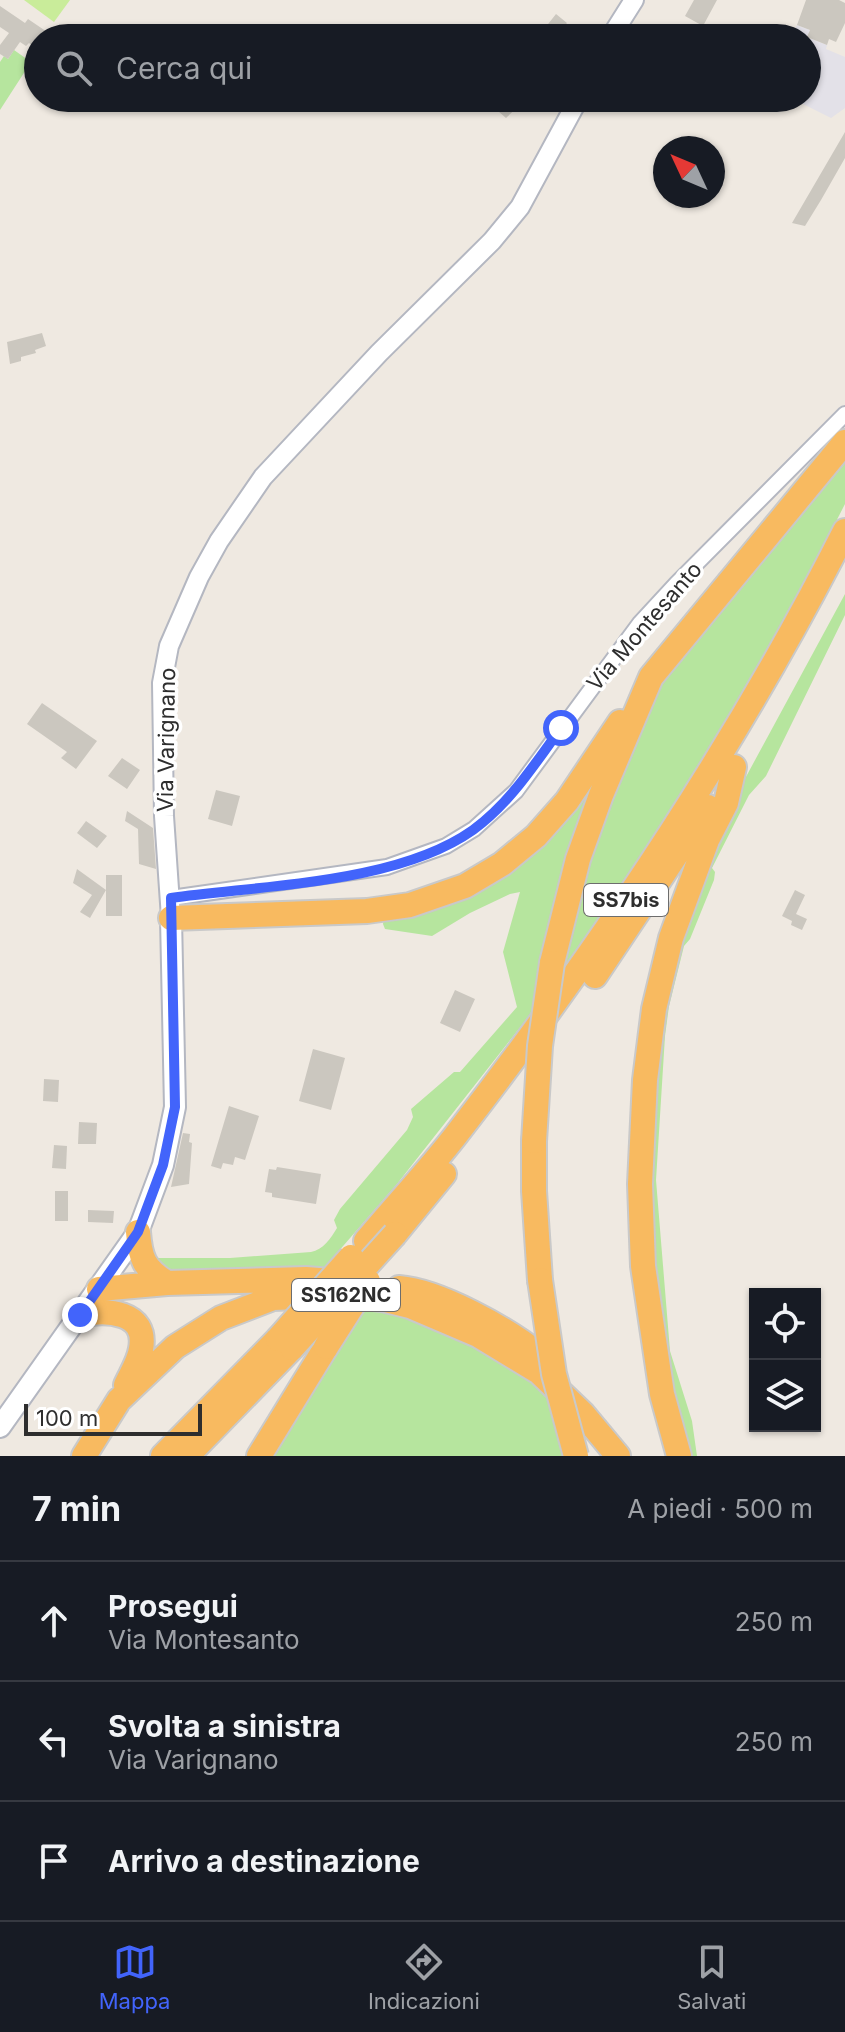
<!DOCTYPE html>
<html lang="it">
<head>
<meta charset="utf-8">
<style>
	:root { --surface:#171b24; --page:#242831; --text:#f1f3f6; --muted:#9ea1a6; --line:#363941; --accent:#4264fb }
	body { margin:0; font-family:Inter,sans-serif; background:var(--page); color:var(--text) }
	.controls { position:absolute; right:24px; bottom:24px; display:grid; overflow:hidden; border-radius:0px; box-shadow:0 2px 6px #0004 }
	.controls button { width:72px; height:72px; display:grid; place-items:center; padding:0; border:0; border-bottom:2px solid var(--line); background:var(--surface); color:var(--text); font:40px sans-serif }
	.compass { position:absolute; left:653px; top:136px; width:72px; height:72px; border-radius:50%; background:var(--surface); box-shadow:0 2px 6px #0004; rotate:314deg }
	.scale { position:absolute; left:24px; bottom:20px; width:178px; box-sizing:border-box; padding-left:8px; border:4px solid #2e2e2e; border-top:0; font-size:22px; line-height:28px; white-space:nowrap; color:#2e2e2e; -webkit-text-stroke:6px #fff; paint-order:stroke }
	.stop { position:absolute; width:24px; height:24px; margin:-18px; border:6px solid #4264fb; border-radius:50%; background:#fff }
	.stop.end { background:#4264fb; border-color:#fff; box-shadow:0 2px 8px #0008 }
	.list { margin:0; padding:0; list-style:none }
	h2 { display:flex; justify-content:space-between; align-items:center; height:104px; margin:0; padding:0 32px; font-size:34px }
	h2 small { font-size:26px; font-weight:400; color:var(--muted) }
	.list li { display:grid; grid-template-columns:52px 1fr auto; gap:24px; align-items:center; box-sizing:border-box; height:120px; padding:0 32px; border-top:2px solid var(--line) }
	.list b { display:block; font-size:30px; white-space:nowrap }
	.list p { margin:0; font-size:26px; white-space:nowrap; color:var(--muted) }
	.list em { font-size:26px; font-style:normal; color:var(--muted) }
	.icon { flex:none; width:44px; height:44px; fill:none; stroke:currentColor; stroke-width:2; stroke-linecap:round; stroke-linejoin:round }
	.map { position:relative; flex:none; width:845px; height:1456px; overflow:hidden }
	.search { position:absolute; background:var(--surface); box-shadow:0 2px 6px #0004; left:24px; right:24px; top:24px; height:88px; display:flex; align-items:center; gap:20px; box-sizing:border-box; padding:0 28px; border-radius:44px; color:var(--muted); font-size:30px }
	.sheet { height:464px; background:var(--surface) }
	nav { display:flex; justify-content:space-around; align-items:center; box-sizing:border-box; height:112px; border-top:2px solid var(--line); background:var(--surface); font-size:22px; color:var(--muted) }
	nav a { display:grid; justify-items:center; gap:4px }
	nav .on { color:var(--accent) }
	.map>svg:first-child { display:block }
</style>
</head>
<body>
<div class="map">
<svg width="845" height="1456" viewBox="0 0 845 1456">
	<rect width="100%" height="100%" fill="#efe9e1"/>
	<path fill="#e3e1e8" d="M797,25L810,30L807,37L827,45L826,49L845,57V108L831,118L791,98H807V38H790Z"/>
	<path fill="#b6e59e" d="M14,50L31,62L0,110V62L4,56L8,59Z
		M845,462V504L786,619L680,797L614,900L559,975L583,868L659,687L673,664Z
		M845,594V615L766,776L749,795L712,868L715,872L714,880L690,939L684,946L669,1006L665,1036L656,1180L670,1351L692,1421L697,1456H686L649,1257L657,1024L715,834Z
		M599,764L533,1011L397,1184L324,1268L170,1275L148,1258H230L311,1252C323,1250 331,1238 337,1228L334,1220L340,1209L407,1130L413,1117L411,1109L454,1072H460L517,1007L503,952L520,892L510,894L470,913L432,936L385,929L383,924L384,917L451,896Z
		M365,1302L434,1320L548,1389L565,1456H268Z"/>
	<path fill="#c9ec9a" d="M24,0H70L54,22Z"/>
	<path fill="#cbc7bf" d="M694,0H717L703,26L685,16Z
		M806,0H839L845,3V23L836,42L829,39L827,45L807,37L810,30L797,25Z
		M0,6L25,23L28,19L56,38H38V50L29,43L26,46L20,42L8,59L0,54V45L9,33L0,27Z
		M556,14L567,23L555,38H537Z
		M483,98H527L506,118Z
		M845,132V158L821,200L805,226L792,223Z
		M42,333L46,346L35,350L36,353L21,357V361L10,364L7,342Z
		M42,703L97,741L76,769L61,758L67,752L27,724Z
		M122,758L140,770L127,789L108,776Z
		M216,790L240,796L232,826L208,819Z
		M127,811L153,828L156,869L139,864L138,829L125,821Z
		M86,821L107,836L97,848L77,833Z
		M77,869L106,890V875H122V916H106V890L90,918L80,912L92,895L73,883Z
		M795,890L805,895L796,914L807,919L802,930L791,925L792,921L782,916Z
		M455,990L475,999L460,1032L440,1023Z
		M313,1049L345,1058L331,1110L299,1101Z
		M44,1079L59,1080L58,1102L43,1101Z
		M229,1106L259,1116L245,1160L235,1157L233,1165L223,1163L221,1169L211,1166Z
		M79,1122L97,1123L96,1144H78Z
		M183,1133L190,1134L189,1142L192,1143L189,1184L171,1187Z
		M54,1145L67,1146L66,1169L52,1168Z
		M277,1167L321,1174L316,1204L272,1197V1193L265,1192L269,1169L276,1170Z
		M55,1191H68V1221H55Z
		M88,1210L114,1211L113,1223L88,1222Z"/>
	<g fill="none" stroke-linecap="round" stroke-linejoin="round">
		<defs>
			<path id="minor" d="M171,898L387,867L446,846L474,829L516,791L640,623L676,584L845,414"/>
			<path id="tertiary" d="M610,38L634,0
				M171,918L164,816L162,683L169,646L199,577L219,541L263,477L379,353L492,241L520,207L579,98"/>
			<path id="secondary" d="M0,1427L138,1232L163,1165L175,1107L171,918"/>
			<path id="trunk" d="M171,918L367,911L410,905L465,886L502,864L536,836L567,801L620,722
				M552,963L578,859L601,795L651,677L845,442
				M595,976L708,807
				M534,1141V1191L540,1280
				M138,1232C140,1258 144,1269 167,1283L306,1279L343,1282
				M395,1234L444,1174
				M366,1241C396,1205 428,1171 456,1135C603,945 737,745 845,531
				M399,1288C439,1291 507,1329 538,1354
				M99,1289L167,1283
				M80,1315C106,1309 148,1311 141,1349C139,1362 131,1374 126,1385
				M84,1456L119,1400L175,1347L221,1318L273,1298L349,1295L382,1299L410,1306L478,1335L539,1372L583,1414L618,1456
				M163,1456L278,1339
				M187,1456L292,1348
				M259,1456L326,1347
				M679,1456L662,1394L643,1266L640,1184L645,1080L654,1009L671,938L707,840L726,803L734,767"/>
		</defs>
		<use href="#minor" stroke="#b4b7c1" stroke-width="18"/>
		<use href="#tertiary" stroke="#b4b7c1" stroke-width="22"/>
		<use href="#secondary" stroke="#b4b7c1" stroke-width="24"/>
		<use href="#trunk" stroke="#c9c9c9" stroke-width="28"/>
		<use href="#minor" stroke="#fff" stroke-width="14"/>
		<use href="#tertiary" stroke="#fff" stroke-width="18"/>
		<use href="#secondary" stroke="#fff" stroke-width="20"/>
		<use href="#trunk" stroke="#f8ba60" stroke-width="24"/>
		<defs>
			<path id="trunk-bridge" d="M534,1141L540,1046L552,963
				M540,1280L554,1374L576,1456
				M278,1339L351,1257
				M326,1347L368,1281
				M292,1348L395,1234"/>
		</defs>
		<use href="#trunk-bridge" stroke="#c9c9c9" stroke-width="28" stroke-linecap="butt"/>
		<use href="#trunk-bridge" stroke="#f8ba60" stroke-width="24"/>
	</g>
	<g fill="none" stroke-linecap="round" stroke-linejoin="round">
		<path stroke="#4264fb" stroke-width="10" d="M80,1315L138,1232L163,1165L175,1107L171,898C262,885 397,884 473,830C510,803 534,765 561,728"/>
	</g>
	<g text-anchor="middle" stroke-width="7" stroke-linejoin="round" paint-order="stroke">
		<g fill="#fff" stroke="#6d6d6d" stroke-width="2">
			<rect x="584" y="884" width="84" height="32" rx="6"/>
			<rect x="292" y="1279" width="108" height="32" rx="6"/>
		</g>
		<g font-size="20" font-weight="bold" fill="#2e2e2e">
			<text x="626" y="907">SS7bis</text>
			<text x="346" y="1302">SS162NC</text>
		</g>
		<g font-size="22" fill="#2e2e2e" stroke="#fff">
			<text transform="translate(644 626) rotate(-49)" y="8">Via Montesanto</text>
			<text transform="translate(166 740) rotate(-89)" y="8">Via Varignano</text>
		</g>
	</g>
</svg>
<div class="controls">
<button><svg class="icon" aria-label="locate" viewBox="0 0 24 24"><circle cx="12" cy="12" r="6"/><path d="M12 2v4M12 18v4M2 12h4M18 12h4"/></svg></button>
<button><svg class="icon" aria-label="layers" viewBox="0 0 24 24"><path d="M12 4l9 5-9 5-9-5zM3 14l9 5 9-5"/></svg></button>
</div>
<svg class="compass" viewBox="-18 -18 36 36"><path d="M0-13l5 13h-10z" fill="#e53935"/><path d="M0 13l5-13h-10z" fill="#9ea1a6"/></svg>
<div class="scale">100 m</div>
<div class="stop" style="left:561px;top:728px"></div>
<div class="stop end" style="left:80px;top:1315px"></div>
<div class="search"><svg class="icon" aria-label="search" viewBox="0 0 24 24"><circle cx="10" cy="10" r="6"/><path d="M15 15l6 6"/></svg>Cerca qui</div>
</div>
<section class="sheet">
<h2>7 min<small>A piedi · 500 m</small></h2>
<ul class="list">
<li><svg class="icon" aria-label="ahead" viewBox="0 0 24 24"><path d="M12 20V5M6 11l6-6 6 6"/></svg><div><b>Prosegui</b><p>Via Montesanto</p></div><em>250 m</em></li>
<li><svg class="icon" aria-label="left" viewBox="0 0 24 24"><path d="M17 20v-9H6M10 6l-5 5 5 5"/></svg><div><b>Svolta a sinistra</b><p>Via Varignano</p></div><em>250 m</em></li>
<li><svg class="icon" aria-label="arrive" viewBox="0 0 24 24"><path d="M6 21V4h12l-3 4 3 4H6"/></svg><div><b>Arrivo a destinazione</b></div></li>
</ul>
</section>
<nav>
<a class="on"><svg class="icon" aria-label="map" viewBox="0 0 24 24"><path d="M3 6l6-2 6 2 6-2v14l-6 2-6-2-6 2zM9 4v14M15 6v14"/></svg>Mappa</a>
<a><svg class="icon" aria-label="directions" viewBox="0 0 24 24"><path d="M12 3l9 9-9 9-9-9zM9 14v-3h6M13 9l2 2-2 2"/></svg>Indicazioni</a>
<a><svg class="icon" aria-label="saved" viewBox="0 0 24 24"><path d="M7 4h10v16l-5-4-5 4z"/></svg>Salvati</a>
</nav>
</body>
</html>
